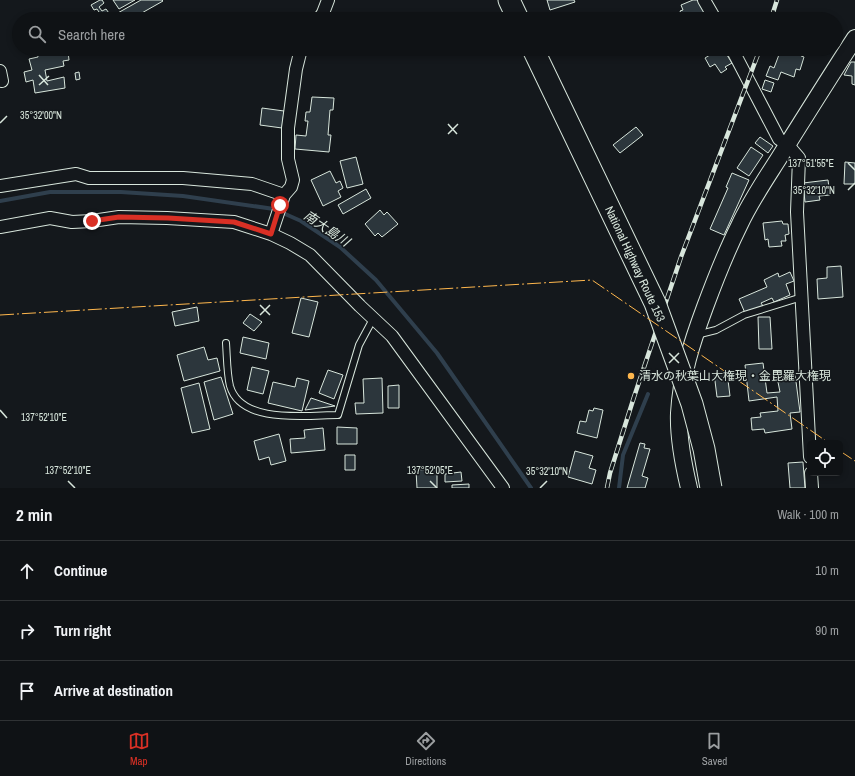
<!DOCTYPE html>
<html lang="en">
<head>
<meta charset="utf-8">
<style>
	:root { --surface:#0f1215; --page:#1d2022; --text:#f1f3f6; --muted:#9b9ea0; --line:#2f3234; --accent:#d93025 }
	body { margin:0; font-family:"Archivo Narrow","Noto Sans JP",sans-serif; background:var(--page); color:var(--text) }
	.controls { position:absolute; right:12px; bottom:12px; display:grid; overflow:hidden; border-radius:6px; box-shadow:0 2px 6px #0003 }
	.controls button { width:36px; height:36px; display:grid; place-items:center; padding:0; border:0; border-bottom:1px solid var(--line); background:var(--surface); color:var(--text); font:20px sans-serif }
	.stop { position:absolute; width:12px; height:12px; margin:-9px; border:3px solid #d93025; border-radius:50%; background:#fff }
	.stop.end { background:#d93025; border-color:#fff; box-shadow:0 1px 4px #0008 }
	.list { margin:0; padding:0; list-style:none }
	h2 { display:flex; justify-content:space-between; align-items:center; height:52px; margin:0; padding:0 16px; font-size:17px }
	h2 small { font-size:13px; font-weight:400; color:var(--muted) }
	.list li { display:grid; grid-template-columns:26px 1fr auto; gap:12px; align-items:center; box-sizing:border-box; height:60px; padding:0 16px; border-top:1px solid var(--line) }
	.list b { display:block; font-size:15px; white-space:nowrap }
	.list em { font-size:13px; font-style:normal; color:var(--muted) }
	.icon { flex:none; width:22px; height:22px; fill:none; stroke:currentColor; stroke-width:2; stroke-linecap:round; stroke-linejoin:round }
	.map { position:relative; flex:none; width:855px; height:488px; overflow:hidden }
	.search { position:absolute; background:var(--surface); box-shadow:0 2px 6px #0003; left:12px; right:12px; top:12px; height:44px; display:flex; align-items:center; gap:10px; box-sizing:border-box; padding:0 14px; border-radius:22px; color:var(--muted); font-size:15px }
	.sheet { height:232px; background:var(--surface) }
	nav { display:flex; justify-content:space-around; align-items:center; box-sizing:border-box; height:56px; border-top:1px solid var(--line); background:var(--surface); font-size:11px; color:var(--muted) }
	nav a { display:grid; justify-items:center; gap:2px }
	nav .on { color:var(--accent) }
	.map>svg:first-child { display:block }
</style>
</head>
<body>
<div class="map">
<svg width="855" height="488" viewBox="0 0 855 488">
	<rect width="100%" height="100%" fill="#14181c"/>
	<g fill="none" stroke-linecap="round" stroke-linejoin="round">
		<path stroke="#2f3f4d" stroke-width="4" d="M0,201L50,192H121L183,196L274,209L301,221L340,247L376,280L437,353L531,488
			M619,488L623,455L648,394"/>
	</g>
	<path fill="#2c363c" stroke="#d8e6dc" d="M100,0H102L104,3L99,7L102,11L106,9L111,16L106,19H99L96,14L99,12L97,9L94,10L91,5Z
		M113,0H135L119,9Z
		M141,0H162L163,1L140,14L142,19H107Z
		M547,0H574L575,2L550,10Z
		M693,0H699L707,19H683L680,11L683,10L681,5Z
		M37,49H63L64,53L68,52L69,60L63,61L64,66L45,70L47,81L64,77L65,88L35,93L33,80L26,82L24,72L32,70L29,59L38,57Z
		M718,49H723L732,63L725,67L727,69L721,73L715,64L710,67L705,58L718,50Z
		M783,49H803L801,56L804,57L800,70L796,69L794,77L781,72L778,80L766,76L770,66L774,68L780,52H782Z
		M851,62H855V85L852,84V76L844,75Z
		M79,72L80,79L76,80L75,73Z
		M765,80L774,83L771,92L762,89Z
		M312,97L334,98L333,110H330L328,135H331L329,152L295,149L296,135L306,136L308,121H305L306,112H310Z
		M262,108L284,111L282,128L260,125Z
		M636,127L643,135L620,153L613,145Z
		M760,137L773,146L768,153L755,143Z
		M751,147L763,155L749,176L737,168Z
		M356,157L363,184L347,188L340,161Z
		M845,162L855,163V184H844Z
		M330,171L336,183L340,181L343,188L338,191L341,197L323,206L311,180Z
		M732,173L749,180L724,235L710,229L728,188L726,187Z
		M828,180L830,195L819,196L820,200L805,202L803,183Z
		M366,189L371,198L343,214L338,205Z
		M380,210L384,215L387,212L398,224L382,237L378,233L375,236L365,224Z
		M782,221L783,224H788L789,234L785,235L786,241H781L782,246L769,247L768,239L765,240L763,223Z
		M841,266L843,297L818,299L817,279L827,278V267Z
		M790,272L794,281L786,284L790,295L774,302L772,298L761,303L763,306L745,313L739,299L767,287L764,280L778,273L779,277Z
		M301,298L318,302L309,337L292,333Z
		M197,307L199,321L175,326L172,312Z
		M250,314L262,322L254,331L243,323Z
		M758,317H770L772,349H759Z
		M243,337L269,343L266,359L240,353Z
		M204,347L208,360L217,358L220,371L184,381L177,355Z
		M763,363L767,393L780,392L778,382L789,380L788,375L795,374L800,412L790,413L792,429L765,433L764,429L752,430L751,418L761,417L760,413L778,411L777,397L749,401L745,365Z
		M252,367L269,371L263,394L247,390Z
		M328,370L343,375L334,399L319,393Z
		M727,372L730,396L717,397L714,373Z
		M221,377L233,414L214,420L204,382Z
		M297,378L309,381L302,411L268,403L273,382L295,387Z
		M382,378L383,413L356,414L355,403H364L363,379Z
		M199,383L210,429L192,433L181,388Z
		M399,385V408H388V386Z
		M311,398L335,406L305,410Z
		M594,408L603,410L597,438L577,433L580,421L586,422L589,410L593,411Z
		M337,427L357,428V444H337Z
		M323,428L325,450L291,453L290,439L305,438L304,430Z
		M279,434L286,461L271,465L269,457L259,460L254,441Z
		M640,443L645,444L644,448L650,449L642,476L648,478L645,488H627Z
		M575,451L593,456L589,468L596,470L592,484L568,477Z
		M345,455H355V470H345Z
		M803,462L805,488H790L788,463Z
		M437,469V488H417L416,470Z
		M461,472L462,481L445,482V474Z
		M469,484V488H452V485Z"/>
	<g fill="none" stroke-linecap="round" stroke-linejoin="round">
		<defs>
			<path id="service" d="M696,335L716,330L744,315L802,297
				M226,343C227,357 227,374 230,386C241,425 308,415 338,415L359,345L373,319"/>
			<path id="minor" d="M704,0L715,19
				M319,19L323,13L328,0
				M732,49L779,139L787,144L799,158L797,212L810,457
				M0,71L2,81
				M0,186L76,174L89,178H183L252,184L284,195
				M0,227L50,218L72,222L92,221L119,217L167,218L234,222L271,234L290,243L310,255L360,306L392,336L503,488
				M271,234L284,195L291,187L293,180L288,159V128L296,69L301,49
				M811,473L812,488"/>
			<path id="tertiary" d="M689,488C683,463 678,438 679,413C681,376 692,342 705,307C715,280 726,252 739,226C750,202 765,180 779,158C804,118 829,78 855,38"/>
			<path id="trunk" d="M509,0L518,19"/>
		</defs>
		<use href="#service" stroke="#d8e6dc" stroke-width="8"/>
		<use href="#minor" stroke="#d8e6dc" stroke-width="14"/>
		<use href="#tertiary" stroke="#d8e6dc" stroke-width="18"/>
		<use href="#trunk" stroke="#d8e6dc" stroke-width="23"/>
		<use href="#service" stroke="#14181c" stroke-width="6"/>
		<use href="#minor" stroke="#14181c" stroke-width="12"/>
		<use href="#tertiary" stroke="#14181c" stroke-width="16"/>
		<use href="#trunk" stroke="#14181c" stroke-width="21"/>
		<defs>
			<path id="rail" d="M771,19L777,0
				M607,488L610,473L634,397L681,257L760,49"/>
		</defs>
		<use href="#rail" stroke="#d8e6dc" stroke-width="4.5"/>
		<use href="#rail" stroke="#14181c" stroke-width="3" stroke-dasharray="9" stroke-linecap="butt"/>
		<defs>
			<path id="trunk-bridge" d="M533,49L655,303L692,404L704,449L711,488"/>
		</defs>
		<use href="#trunk-bridge" stroke="#d8e6dc" stroke-width="23" stroke-linecap="butt"/>
		<use href="#trunk-bridge" stroke="#14181c" stroke-width="21"/>
		<path stroke="#ffb74d" stroke-width="1" stroke-dasharray="14 3 2 3" stroke-linecap="butt" d="M0,315L592,280L829,443
			M840,451L855,461"/>
	</g>
	<g fill="none" stroke-linecap="round" stroke-linejoin="round">
		<path stroke="#d93025" stroke-width="5" d="M92,221L119,217L168,218L234,222L271,234L280,205"/>
	</g>
	<path fill="none" stroke="#d8e6dc" stroke-width="1.5" d="M39,75L48,85M39,85L49,76M0,123L7,116M448,124L457,134M448,134L458,124M848,163L855,170M848,190L855,183M260,305L270,315M260,315L270,305M669,353L679,363M669,363L679,353M0,410L7,418M68,481L75,488M430,481L437,488M540,488L547,481"/>
	<circle fill="#ffb74d" stroke="#14181c" stroke-width="1.5" cx="631" cy="376" r="4"/>
	<g text-anchor="middle" stroke-width="3" stroke-linejoin="round" paint-order="stroke">
		<g font-size="12" fill="#d8e6dc" stroke="#14181c">
			<text transform="translate(635 264) rotate(65)" y="4">National Highway Route 153</text>
		</g>
		<g font-size="12" fill="#d8e6dc" stroke="#14181c" text-anchor="start">
			<text x="639" y="380">清水の秋葉山大権現・金毘羅大権現</text>
		</g>
		<g font-size="13" font-style="italic" fill="#d8e6dc" stroke="#14181c">
			<text transform="translate(327 228) rotate(34)" y="5">南大島川</text>
		</g>
	</g>
	<g font-size="10" text-anchor="middle" fill="#d8e6dc" stroke="#14181c" stroke-width="3" stroke-linejoin="round" paint-order="stroke">
		<text x="41" y="119">35°32'00"N</text>
		<text x="811" y="167">137°51'55"E</text>
		<text x="814" y="194">35°32'10"N</text>
		<text x="44" y="421">137°52'10"E</text>
		<text x="68" y="474">137°52'10"E</text>
		<text x="430" y="474">137°52'05"E</text>
		<text x="547" y="475">35°32'10"N</text>
	</g>
</svg>
<div class="controls">
<button><svg class="icon" aria-label="locate" viewBox="0 0 24 24"><circle cx="12" cy="12" r="6"/><path d="M12 2v4M12 18v4M2 12h4M18 12h4"/></svg></button>
</div>
<div class="stop" style="left:280px;top:205px"></div>
<div class="stop end" style="left:92px;top:221px"></div>
<div class="search"><svg class="icon" aria-label="search" viewBox="0 0 24 24"><circle cx="10" cy="10" r="6"/><path d="M15 15l6 6"/></svg>Search here</div>
</div>
<section class="sheet">
<h2>2 min<small>Walk · 100 m</small></h2>
<ul class="list">
<li><svg class="icon" aria-label="ahead" viewBox="0 0 24 24"><path d="M12 20V5M6 11l6-6 6 6"/></svg><div><b>Continue</b></div><em>10 m</em></li>
<li><svg class="icon" aria-label="right" viewBox="0 0 24 24"><path d="M7 20v-9h11M14 6l5 5-5 5"/></svg><div><b>Turn right</b></div><em>90 m</em></li>
<li><svg class="icon" aria-label="arrive" viewBox="0 0 24 24"><path d="M6 21V4h12l-3 4 3 4H6"/></svg><div><b>Arrive at destination</b></div></li>
</ul>
</section>
<nav>
<a class="on"><svg class="icon" aria-label="map" viewBox="0 0 24 24"><path d="M3 6l6-2 6 2 6-2v14l-6 2-6-2-6 2zM9 4v14M15 6v14"/></svg>Map</a>
<a><svg class="icon" aria-label="directions" viewBox="0 0 24 24"><path d="M12 3l9 9-9 9-9-9zM9 14v-3h6M13 9l2 2-2 2"/></svg>Directions</a>
<a><svg class="icon" aria-label="saved" viewBox="0 0 24 24"><path d="M7 4h10v16l-5-4-5 4z"/></svg>Saved</a>
</nav>
</body>
</html>
